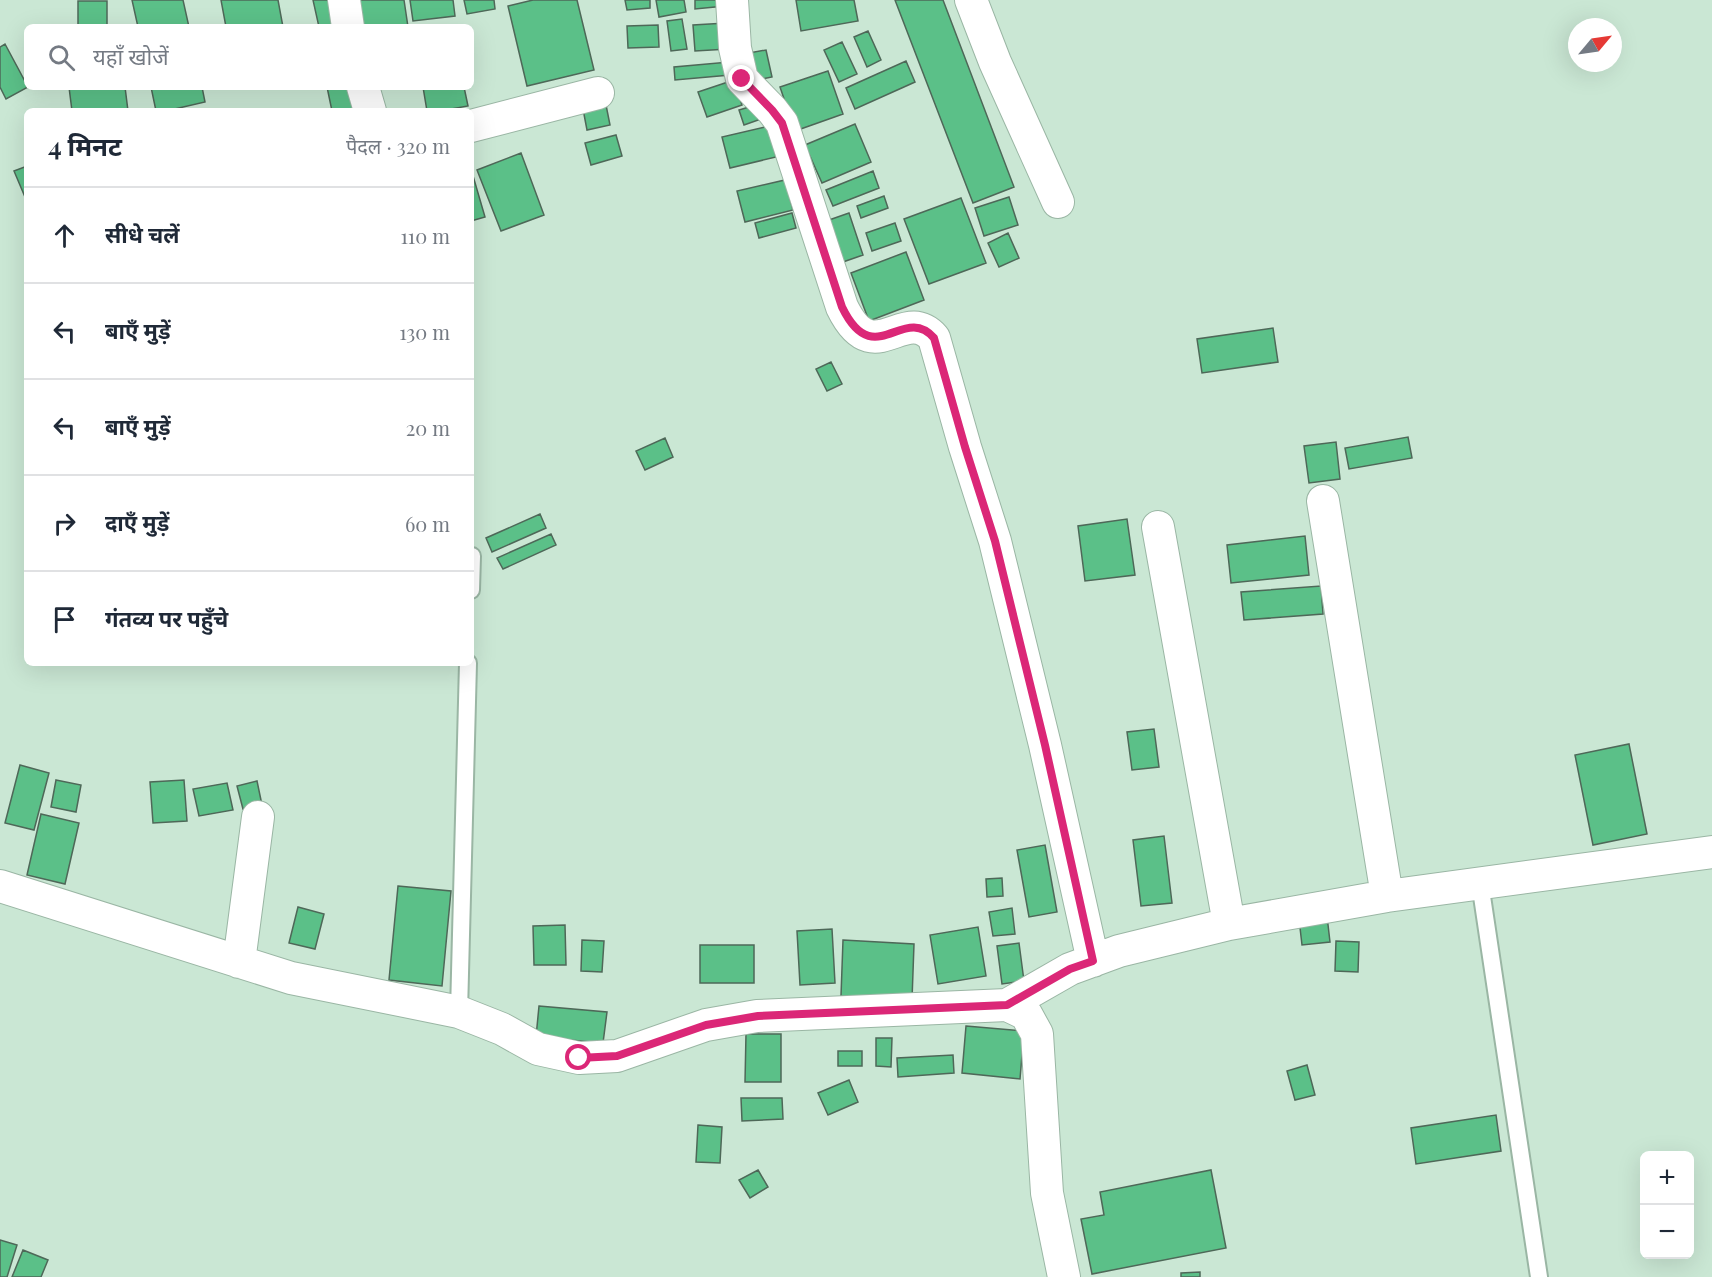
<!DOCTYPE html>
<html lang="hi">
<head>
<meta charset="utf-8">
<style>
	:root { --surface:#fff; --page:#f2f2f3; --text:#1f2937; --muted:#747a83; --line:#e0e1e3 }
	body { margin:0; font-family:"Playfair Display","Noto Sans Devanagari",serif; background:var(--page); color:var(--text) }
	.controls { position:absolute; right:18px; bottom:18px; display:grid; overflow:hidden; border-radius:9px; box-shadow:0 6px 24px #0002 }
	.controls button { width:54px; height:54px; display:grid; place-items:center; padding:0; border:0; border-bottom:2px solid var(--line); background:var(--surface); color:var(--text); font:30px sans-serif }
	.compass { position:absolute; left:1568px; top:18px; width:54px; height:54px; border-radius:50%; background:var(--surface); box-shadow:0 6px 24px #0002; rotate:61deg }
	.stop { position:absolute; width:18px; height:18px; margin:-14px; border:4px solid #db2777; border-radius:50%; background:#fff }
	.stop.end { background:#db2777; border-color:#fff; box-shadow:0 2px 6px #0008 }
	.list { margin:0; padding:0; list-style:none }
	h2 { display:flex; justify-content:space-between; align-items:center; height:78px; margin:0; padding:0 24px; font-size:26px }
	h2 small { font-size:20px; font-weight:400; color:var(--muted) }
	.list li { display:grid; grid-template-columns:39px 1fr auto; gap:18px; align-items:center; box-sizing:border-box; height:96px; padding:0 24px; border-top:2px solid var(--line) }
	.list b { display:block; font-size:22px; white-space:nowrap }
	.list em { font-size:20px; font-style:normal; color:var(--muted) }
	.icon { flex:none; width:33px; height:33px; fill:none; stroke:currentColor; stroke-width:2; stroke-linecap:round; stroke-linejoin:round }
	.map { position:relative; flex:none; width:1712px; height:1277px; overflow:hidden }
	.search { position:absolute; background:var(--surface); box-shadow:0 6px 24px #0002; left:24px; top:24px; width:450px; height:66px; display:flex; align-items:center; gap:15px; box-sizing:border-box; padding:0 21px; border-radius:9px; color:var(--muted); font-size:22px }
	.panel { position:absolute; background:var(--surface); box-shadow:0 6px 24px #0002; left:24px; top:108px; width:450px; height:558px; border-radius:9px }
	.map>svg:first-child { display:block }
</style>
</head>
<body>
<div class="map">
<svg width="1712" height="1277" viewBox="0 0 1712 1277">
	<rect width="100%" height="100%" fill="#cae7d4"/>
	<path fill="#5bc088" stroke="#4e6858" stroke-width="1.5" d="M132,0H183L189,27H138Z
		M221,0H278L283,27H226Z
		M313,0H338L344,27H319Z
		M349,0H404L408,27H353Z
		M410,0H453L455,16L413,21Z
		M464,0H494L495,9L467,14Z
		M533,0H577L594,70L527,86L508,6Z
		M625,0H650V8L627,10Z
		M656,0H684L686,12L659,17Z
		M695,0H725V6L695,9Z
		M796,0H854L858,21L801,31Z
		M895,0H943L1014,187L973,203Z
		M78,1H107V27H78Z
		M682,19L687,49L671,51L667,21Z
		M726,23L728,49L695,51L693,25Z
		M658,25L659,47L628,48L627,26Z
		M868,31L881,60L867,67L854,37Z
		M842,42L857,74L839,82L824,50Z
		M5,44L28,87L6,99L0,87V47Z
		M766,50L772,77L748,82L743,54Z
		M906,61L915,82L855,109L846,88Z
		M729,62L730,75L675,80L674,67Z
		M828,71L843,114L795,131L780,87Z
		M734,80L742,105L707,117L698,92Z
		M69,87H125L128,111H72Z
		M151,87H202L205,102L166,111H156Z
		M327,87H358L363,111H332Z
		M423,87H464L468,106L440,111H427Z
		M759,104L764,118L744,125L739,110Z
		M606,105L610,125L587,130L583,109Z
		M855,124L871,162L822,183L805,145Z
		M769,126L776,157L730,168L722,137Z
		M616,135L622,156L591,165L585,143Z
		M521,153L544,215L501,231L477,170Z
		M27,166V196L25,197L14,171Z
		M471,169L485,217L471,221Z
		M873,171L879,188L833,206L826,190Z
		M785,180L793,210L745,222L737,191Z
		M884,196L888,208L861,218L857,206Z
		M1009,197L1018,225L984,236L975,208Z
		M961,198L986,263L929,284L904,219Z
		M792,213L796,228L759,238L755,223Z
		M849,213L863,255L843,262L829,220Z
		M895,223L901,241L872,251L866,233Z
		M1008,233L1019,258L999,267L988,243Z
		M906,252L924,300L869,321L851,273Z
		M1273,328L1278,362L1202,373L1197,339Z
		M831,362L842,384L827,391L816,369Z
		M1408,437L1412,458L1349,469L1345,448Z
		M665,438L673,457L645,470L636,451Z
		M1336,442L1340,479L1309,483L1304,446Z
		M540,514L546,528L492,552L486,538Z
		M1127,519L1135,575L1085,581L1078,526Z
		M551,534L556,545L503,569L497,558Z
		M1305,536L1309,575L1231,583L1227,545Z
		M1321,586L1323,614L1244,620L1241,592Z
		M1154,729L1159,767L1132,770L1127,732Z
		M1629,744L1647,834L1593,845L1575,755Z
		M20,765L49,773L34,830L5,823Z
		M56,780L81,785L76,812L51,807Z
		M184,780L187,821L153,823L150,782Z
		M257,781L262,805L243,809L237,786Z
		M227,783L233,810L199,816L193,789Z
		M41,814L79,823L65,884L27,875Z
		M1164,836L1172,903L1141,906L1133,840Z
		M1045,845L1057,912L1029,917L1017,850Z
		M1002,878L1003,896L987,897L986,879Z
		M398,886L451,891L442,986L389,980Z
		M298,907L324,914L315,949L289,943Z
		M1012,908L1015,934L993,936L989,912Z
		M1327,916L1330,942L1302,945L1299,919Z
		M565,925L566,965H534L533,926Z
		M978,927L986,976L938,984L930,935Z
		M832,929L835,983L800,985L797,931Z
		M582,940L604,941L602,972L581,971Z
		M843,940L914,944L912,1000L841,996Z
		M1336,941L1359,942L1358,972L1335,971Z
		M1019,943L1024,981L1002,984L997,946Z
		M700,945H754V983H700Z
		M539,1006L607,1012L603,1043L536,1037Z
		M966,1026L1024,1031L1020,1079L962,1073Z
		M746,1034H781V1082H745Z
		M876,1038H892L891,1067L876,1066Z
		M838,1051H862V1066H838Z
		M953,1055L954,1073L898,1077L897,1058Z
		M1307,1065L1315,1095L1295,1100L1287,1071Z
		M849,1080L858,1102L828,1115L818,1093Z
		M741,1098H782L783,1119L742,1121Z
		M1496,1115L1501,1151L1416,1164L1411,1128Z
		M698,1125L722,1127L720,1163L696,1162Z
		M758,1170L768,1187L750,1198L739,1180Z
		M1211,1170L1226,1248L1092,1274L1081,1219L1104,1215L1100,1192Z
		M0,1240L17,1245L7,1277H0Z
		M23,1250L48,1260L41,1277H12Z
		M1200,1272V1277H1181V1273Z"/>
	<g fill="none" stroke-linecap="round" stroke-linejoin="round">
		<defs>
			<path id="service" d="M471,590L472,556
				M1480,883L1539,1277
				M459,1012L468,663"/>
			<path id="minor" d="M344,0L348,27
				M732,0L735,48L742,79L772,110L782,123L842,307C874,373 903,303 934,338L965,447L995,541L1045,745L1093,961
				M971,0L995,62L1058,202
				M363,87L370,111
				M471,126L598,93
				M1323,501L1387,896
				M1158,527L1229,924
				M0,886L291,978L459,1012L502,1029L538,1049L579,1058L617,1056L706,1025L757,1016L1007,1005L1026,1014L1037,1034L1047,1193L1064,1277
				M239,962L258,817
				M1007,1005L1070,969L1119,951L1229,924L1387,896L1712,852"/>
		</defs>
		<use href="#service" stroke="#9ab6a4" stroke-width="20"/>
		<use href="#minor" stroke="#9ab6a4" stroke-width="34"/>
		<use href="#service" stroke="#fff" stroke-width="16"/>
		<use href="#minor" stroke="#fff" stroke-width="32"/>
	</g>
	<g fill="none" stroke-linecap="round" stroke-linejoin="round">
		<path stroke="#db2777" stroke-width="8" d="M579,1058L617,1056L706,1025L758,1016L1007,1005L1070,969L1093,961L1045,745L995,541L965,447L934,338C903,303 874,373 842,307L782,123L772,110L742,79"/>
	</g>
</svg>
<div class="controls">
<button>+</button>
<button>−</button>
</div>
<svg class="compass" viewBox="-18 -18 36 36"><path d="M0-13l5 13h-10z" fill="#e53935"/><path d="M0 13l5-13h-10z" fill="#747a83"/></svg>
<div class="stop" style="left:579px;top:1058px"></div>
<div class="stop end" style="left:742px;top:79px"></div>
<div class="search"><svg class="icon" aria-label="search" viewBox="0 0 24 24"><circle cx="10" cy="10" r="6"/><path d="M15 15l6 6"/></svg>यहाँ खोजें</div>
<section class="panel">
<h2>4 मिनट<small>पैदल · 320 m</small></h2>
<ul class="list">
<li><svg class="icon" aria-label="ahead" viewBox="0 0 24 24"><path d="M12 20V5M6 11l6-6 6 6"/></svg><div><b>सीधे चलें</b></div><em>110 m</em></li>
<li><svg class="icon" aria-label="left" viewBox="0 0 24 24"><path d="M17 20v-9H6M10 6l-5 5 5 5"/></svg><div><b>बाएँ मुड़ें</b></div><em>130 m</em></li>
<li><svg class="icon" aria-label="left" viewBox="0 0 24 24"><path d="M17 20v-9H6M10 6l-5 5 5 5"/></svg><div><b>बाएँ मुड़ें</b></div><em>20 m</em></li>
<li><svg class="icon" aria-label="right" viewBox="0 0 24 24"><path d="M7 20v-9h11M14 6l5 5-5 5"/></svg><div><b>दाएँ मुड़ें</b></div><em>60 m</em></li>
<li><svg class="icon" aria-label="arrive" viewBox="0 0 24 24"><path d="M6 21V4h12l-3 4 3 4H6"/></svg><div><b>गंतव्य पर पहुँचे</b></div></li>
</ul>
</section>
</div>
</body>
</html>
